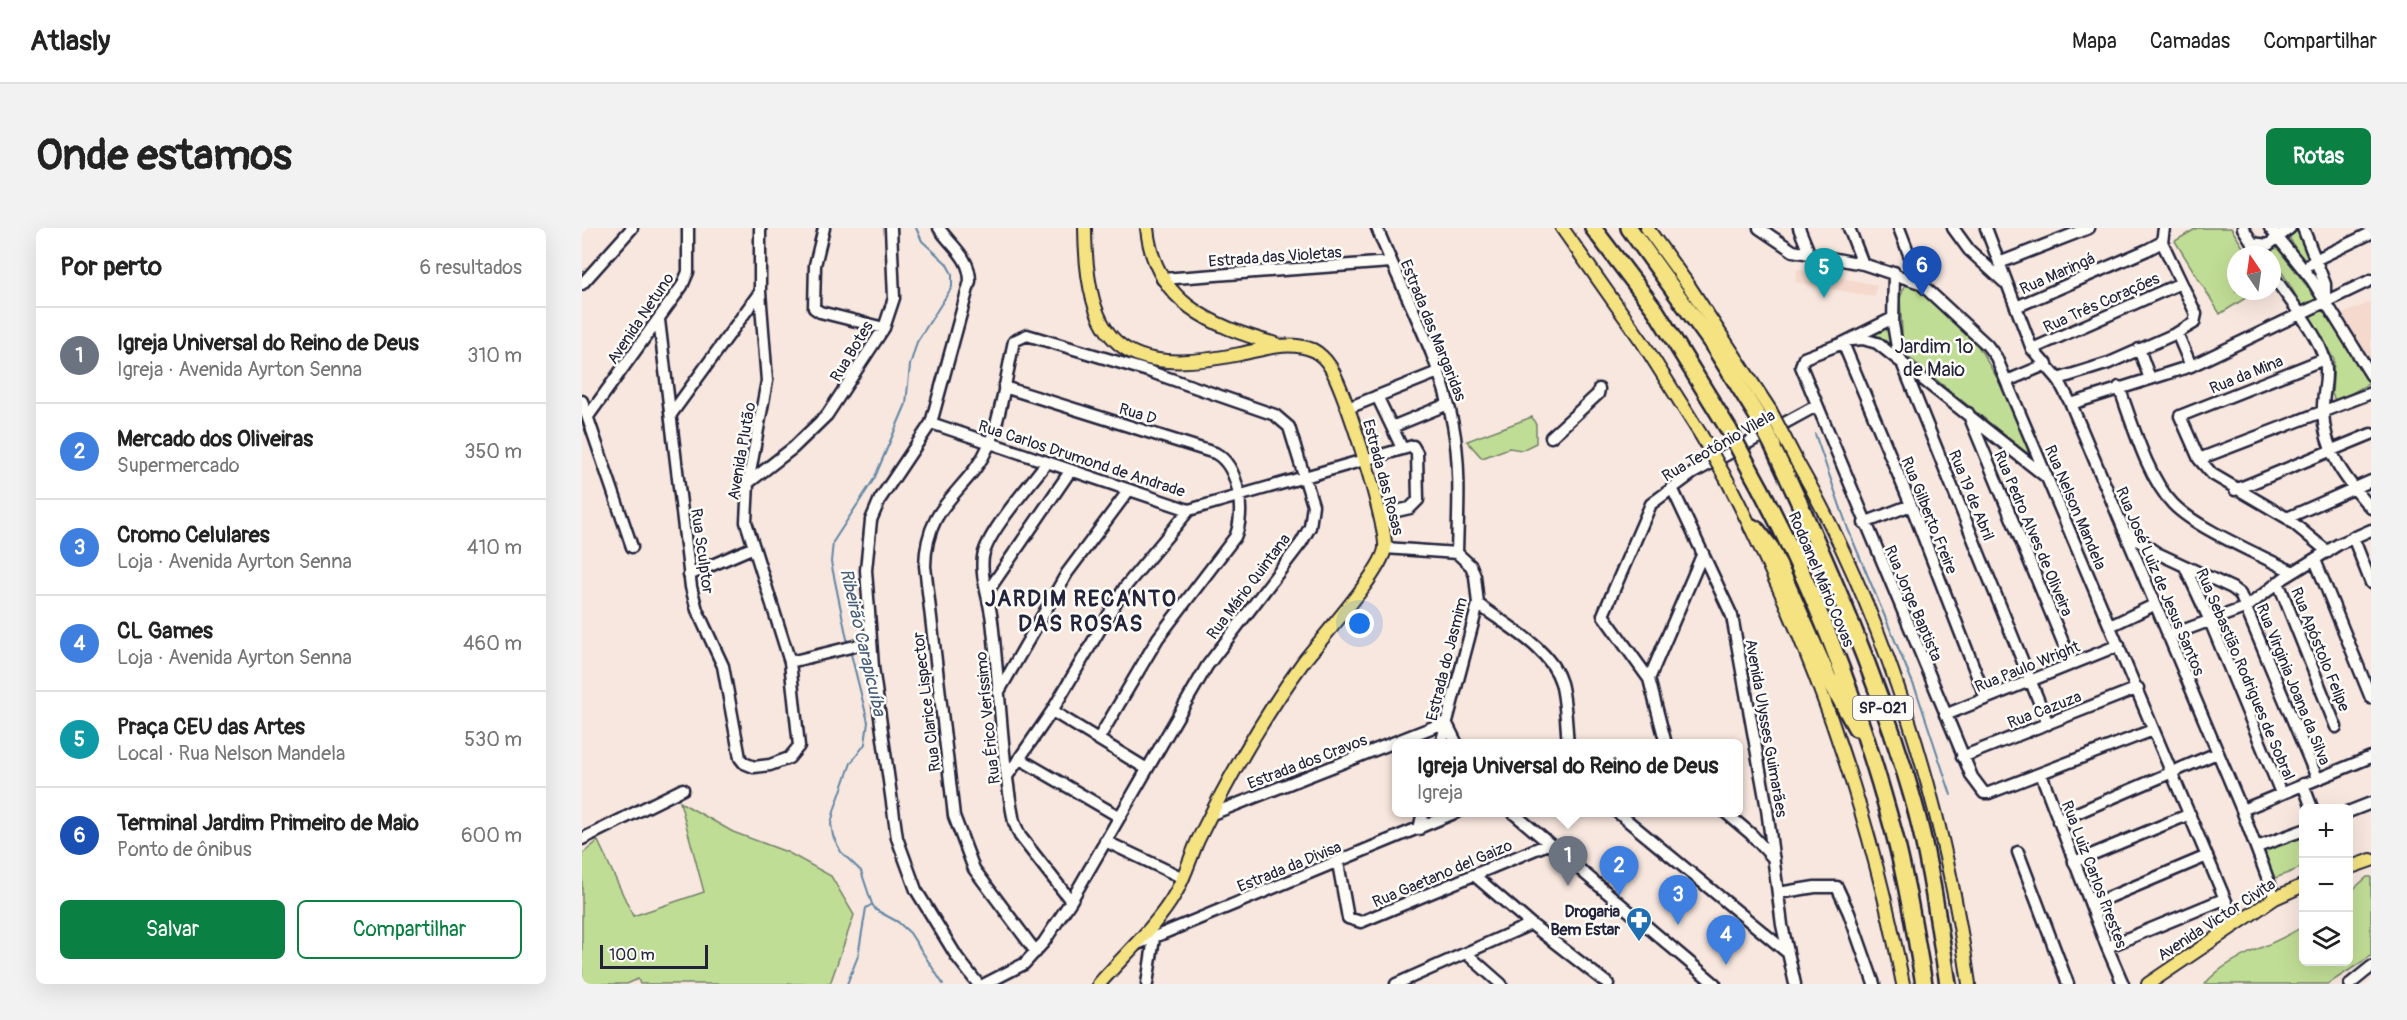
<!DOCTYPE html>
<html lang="pt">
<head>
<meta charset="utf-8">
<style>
	:root { --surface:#fff; --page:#f2f2f2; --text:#222; --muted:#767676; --line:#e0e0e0; --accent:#0b8043 }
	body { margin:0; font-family:Pangolin,sans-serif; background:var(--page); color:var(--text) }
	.controls { position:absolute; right:18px; bottom:18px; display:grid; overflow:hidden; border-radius:9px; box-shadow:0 6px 24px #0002 }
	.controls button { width:54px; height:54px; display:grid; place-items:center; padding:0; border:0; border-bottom:2px solid var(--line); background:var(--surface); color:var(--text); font:30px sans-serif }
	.compass { position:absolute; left:1645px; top:18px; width:54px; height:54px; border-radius:50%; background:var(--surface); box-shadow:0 6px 24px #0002; rotate:347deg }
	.scale { position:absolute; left:18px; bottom:15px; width:108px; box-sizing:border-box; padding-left:6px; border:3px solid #22223b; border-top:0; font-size:16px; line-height:21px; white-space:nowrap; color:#22223b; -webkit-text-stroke:4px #fdfcf7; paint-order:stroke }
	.you { position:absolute; left:778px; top:396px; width:21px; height:21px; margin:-15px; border:4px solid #fff; border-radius:50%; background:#1a73e8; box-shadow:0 0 0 9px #1a73e833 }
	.badge { display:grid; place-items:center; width:39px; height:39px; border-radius:50%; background:var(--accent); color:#fff; font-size:20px; font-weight:700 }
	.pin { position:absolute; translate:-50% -50px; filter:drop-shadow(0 2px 3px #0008) }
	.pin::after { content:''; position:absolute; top:32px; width:21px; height:18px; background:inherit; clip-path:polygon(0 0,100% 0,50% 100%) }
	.popup { position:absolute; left:810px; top:511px; width:351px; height:78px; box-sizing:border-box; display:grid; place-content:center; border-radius:9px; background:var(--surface); filter:drop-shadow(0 2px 4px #0005); font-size:20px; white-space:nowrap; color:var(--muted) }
	.popup b { font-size:22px; color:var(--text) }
	.popup::after { content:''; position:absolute; left:50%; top:100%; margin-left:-12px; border:12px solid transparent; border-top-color:var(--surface) }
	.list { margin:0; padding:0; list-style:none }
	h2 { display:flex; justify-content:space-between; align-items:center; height:78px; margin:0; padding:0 24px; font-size:26px }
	h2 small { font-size:20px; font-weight:400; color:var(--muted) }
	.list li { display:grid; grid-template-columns:39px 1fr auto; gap:18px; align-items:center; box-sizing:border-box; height:96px; padding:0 24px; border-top:2px solid var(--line) }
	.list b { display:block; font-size:22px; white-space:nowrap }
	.list p { margin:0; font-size:20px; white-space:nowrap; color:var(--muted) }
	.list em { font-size:20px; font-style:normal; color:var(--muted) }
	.actions { display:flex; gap:12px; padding:18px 24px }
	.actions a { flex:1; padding:14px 0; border:2px solid var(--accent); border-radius:9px; text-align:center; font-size:21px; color:var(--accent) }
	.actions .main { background:var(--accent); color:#fff }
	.icon { flex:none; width:33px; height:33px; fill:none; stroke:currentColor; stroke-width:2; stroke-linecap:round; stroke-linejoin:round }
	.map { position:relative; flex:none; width:1789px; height:756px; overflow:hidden; border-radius:9px }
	header { display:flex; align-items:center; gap:36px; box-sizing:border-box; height:84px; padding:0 30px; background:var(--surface); border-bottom:2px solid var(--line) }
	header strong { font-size:28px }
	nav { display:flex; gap:33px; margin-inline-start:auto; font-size:21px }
	.intro { display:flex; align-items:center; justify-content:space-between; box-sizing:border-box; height:144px; padding:0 36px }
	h1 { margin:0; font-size:42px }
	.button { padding:15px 27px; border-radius:9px; background:var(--accent); color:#fff; font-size:21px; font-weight:700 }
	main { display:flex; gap:36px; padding:0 36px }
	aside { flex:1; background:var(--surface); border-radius:9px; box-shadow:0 6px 24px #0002 }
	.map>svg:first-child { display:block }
</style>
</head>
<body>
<header>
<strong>Atlasly</strong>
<nav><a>Mapa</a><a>Camadas</a><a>Compartilhar</a></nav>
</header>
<div class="intro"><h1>Onde estamos</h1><a class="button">Rotas</a></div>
<main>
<aside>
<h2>Por perto<small>6 resultados</small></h2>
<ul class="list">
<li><span class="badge" style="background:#6b7280">1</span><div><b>Igreja Universal do Reino de Deus</b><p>Igreja · Avenida Ayrton Senna</p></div><em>310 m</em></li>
<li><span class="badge" style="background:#3f7fe0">2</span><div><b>Mercado dos Oliveiras</b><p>Supermercado</p></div><em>350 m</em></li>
<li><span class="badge" style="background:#3f7fe0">3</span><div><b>Cromo Celulares</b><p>Loja · Avenida Ayrton Senna</p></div><em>410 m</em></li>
<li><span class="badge" style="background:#3f7fe0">4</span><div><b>CL Games</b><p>Loja · Avenida Ayrton Senna</p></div><em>460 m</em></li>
<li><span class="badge" style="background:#0f9aa8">5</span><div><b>Praça CEU das Artes</b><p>Local · Rua Nelson Mandela</p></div><em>530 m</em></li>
<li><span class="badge" style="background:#1a4fb4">6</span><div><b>Terminal Jardim Primeiro de Maio</b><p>Ponto de ônibus</p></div><em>600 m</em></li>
</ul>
<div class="actions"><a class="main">Salvar</a><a>Compartilhar</a></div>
</aside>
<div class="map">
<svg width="1789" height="756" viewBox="0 0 1789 756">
	<rect width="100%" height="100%" fill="#f8e7de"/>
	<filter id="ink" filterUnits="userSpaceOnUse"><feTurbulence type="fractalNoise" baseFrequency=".0167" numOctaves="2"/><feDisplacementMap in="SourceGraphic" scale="12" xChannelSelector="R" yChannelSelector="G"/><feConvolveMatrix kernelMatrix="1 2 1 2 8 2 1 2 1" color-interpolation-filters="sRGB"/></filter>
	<g filter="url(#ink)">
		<path fill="#f5d9cc" d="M1215,41L1295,57L1292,69L1213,54Z
			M1789,74V134L1760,86Z"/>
		<path fill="#c0dd95" stroke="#718068" stroke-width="1.5" d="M1615,0H1649L1666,27H1654V63H1675L1638,86L1593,13Z
			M1716,0L1727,30L1721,34L1706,7Z
			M1694,16L1734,71L1720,78L1688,24Z
			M1324,55L1337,62L1395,116L1418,155L1447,221L1445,225L1325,128L1321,121L1318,70Z
			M1740,79C1758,104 1769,131 1788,155L1754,174L1750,166L1752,131L1734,105L1728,86Z
			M1307,98L1308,117L1292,106Z
			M950,189L954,197V215L940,222L927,220L900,230L885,213Z
			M98,574L151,604L205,624L249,648L272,687L248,756H58L56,751L45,756H0V626L16,613L51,688L122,664Z
			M1721,605V639L1691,651L1680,621Z
			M1785,649H1789V728L1746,756H1623C1646,727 1691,719 1721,698L1722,734H1766L1767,665Z"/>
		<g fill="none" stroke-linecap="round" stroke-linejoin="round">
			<path stroke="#6086a5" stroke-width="2" d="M1233,206L1266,301L1335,465L1369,567
				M266,416L249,334L251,314L292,251L324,176L328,137L335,114L370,59V46L364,35L340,13L334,0
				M268,422L286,494L283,516L269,535L253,580L249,596L251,608L259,624L279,643L290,676L294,682L316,694L328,705L361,756
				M265,756L276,728L284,680L289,677"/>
			<defs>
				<path id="minor" d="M242,0L233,37L232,80L238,84L302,100
					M357,0C369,18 388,29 388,53L349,195L298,271L289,292L284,342L291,439L315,610L334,662L375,729L396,756
					M795,0C820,63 859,130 871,197C879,238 876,283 875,325
					M1177,0L1211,23L1281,36L1338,55L1405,117L1414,129L1654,697
					M1217,0L1228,27
					M1267,0L1281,36
					M1317,0L1338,55
					M1371,0L1387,22L1422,54
					M1404,0L1450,121L1476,151L1489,176L1660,582L1693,670
					M1661,0L1678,27
					M1688,0L1730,52L1789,147
					M1721,0L1743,56V73
					M1670,15L1686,17L1708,0
					M1417,35L1507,0
					M1728,36L1733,32L1789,5
					M1312,44L1311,96L1316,125L1466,496
					M1690,46C1706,71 1736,105 1743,133C1747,150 1740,166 1741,183C1742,224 1763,251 1789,280
					M580,51L809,34
					M0,56L50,0
					M1434,79L1565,22L1580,14L1582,0
					M1311,90L1261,115L1222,130L1219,138L1390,549L1402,565H1407L1571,502
					M77,92L109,359L115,382L141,438L158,530L162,535L172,539L188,537L207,530L217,518L208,434L164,294L166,255L185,153L178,64V0
					M1595,105L1609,138
					M1270,112L1281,111L1295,115L1463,248
					M1261,115L1329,277L1404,471
					M1450,121L1599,55
					M1557,121L1568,151
					M1742,131L1598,188L1617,231L1630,246L1705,290L1746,324
					M1476,151L1527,135L1595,105L1612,95L1614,86L1580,14
					M1425,153L1465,136
					M422,159L633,225C657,238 664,285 653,309L576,410L517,510
					M1537,159C1550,194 1565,249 1591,276C1615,301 1679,327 1711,344
					M795,168L820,220
					M0,173L50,319
					M1489,176L1609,138L1789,52
					M766,180L856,144
					M90,185L178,64
					M1386,185L1490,436
					M7,187L100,58L106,44V0
					M349,195L607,282L831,218L835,225L836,272L828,280L797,287
					M810,199L866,176
					M969,209L1016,166L1017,161
					M1617,231L1789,165
					M465,234C449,256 405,304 401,329C398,349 408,373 410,393C418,460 419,528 432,594L438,608L489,673
					M166,255L211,220L245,187L302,100L312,70L309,0
					M1090,260L1150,388L1185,581L1200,697L1213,756
					M1653,262L1789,206
					M1705,290L1789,253
					M1282,295L1329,277
					M1542,303L1575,325L1650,360L1658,366L1735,550
					M1771,309L1789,355
					M803,320L875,325L889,338L893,348L896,376L859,516
					M1733,332L1789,470
					M1603,339L1628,393L1699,565
					M107,347L172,319
					M1696,354L1754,499
					M406,363L489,242
					M896,376C923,397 969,420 979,455C984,474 984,496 986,516
					M1528,398L1572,377
					M1586,408L1665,379L1702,350L1757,316L1789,302
					M208,434L289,414
					M1067,451L1121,325
					M416,465L485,345L547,262
					M470,483L565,541
					M1363,487L1537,417
					M1084,516L1067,451L1021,387L1069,276L1111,245L1234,178
					M1380,529L1556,460
					M438,531L536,588
					M1459,546L1525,719L1541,756
					M426,547L470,483L543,359L607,282
					M1721,556L1730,580
					M1660,582L1789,529
					M930,584L1133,756
					M1035,584L1206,725
					M1143,584L1169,606L1192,631
					M1766,584L1789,575
					M630,586L864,494L875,516
					M1476,593L1635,525
					M837,601L841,584
					M0,611L101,561
					M523,613L601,650
					M1675,619L1722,602
					M1436,624L1486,756
					M1492,634L1608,586
					M756,635L766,690L779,694L966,616
					M893,648L949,696L1026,756
					M1196,665L1233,659H1255L1267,685L1292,756
					M1509,677L1625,628
					M553,717L875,584
					M1525,719L1642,671
					M885,726L919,756
					M403,756L442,736L462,714L489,673L625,438L719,315L728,299L731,277L707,199L693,187L566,143L445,107L432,113C425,144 419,188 407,217C386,265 344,273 343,338L372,588L392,641L454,724
					M565,756L572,710
					M814,756L949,696
					M1768,756L1789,739"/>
				<path id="major" d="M503,0C504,118 542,150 658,126C682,121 707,112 731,122C737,125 744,132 747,137C762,158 805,296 803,320C801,342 739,411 722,433C681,489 647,549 616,612C608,630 603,649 593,666C574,699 542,727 517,756
					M565,0C572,74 629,98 694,116
					M980,0L1061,115L1119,207
					M1065,0L1107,58L1188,182
					M1215,234C1303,387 1363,581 1387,756
					M1145,252C1228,412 1287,579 1321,756
					M1766,640L1789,632
					M1566,756L1693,670L1722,657"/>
				<path id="highway" d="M1011,0L1074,83L1147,202
					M1047,0L1129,114L1176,189
					M1191,218C1244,331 1295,448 1330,568C1348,630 1356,693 1366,756
					M1164,234C1226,345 1273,465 1307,587C1323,642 1332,699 1342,756
					M1170,299L1175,302L1189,320L1246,449L1274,500"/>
			</defs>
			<use href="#minor" stroke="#22223b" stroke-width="15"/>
			<use href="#major" stroke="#22223b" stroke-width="16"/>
			<use href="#highway" stroke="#22223b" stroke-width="20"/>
			<use href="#minor" stroke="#fdfcf7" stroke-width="10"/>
			<use href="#major" stroke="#f5e382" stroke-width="12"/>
			<use href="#highway" stroke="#f5e382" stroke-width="15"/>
			<defs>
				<path id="major-bridge" d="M1188,182L1215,234
					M1119,207L1145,252"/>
				<path id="highway-bridge" d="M1176,189L1191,218
					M1147,202L1164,234"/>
			</defs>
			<use href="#major-bridge" stroke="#22223b" stroke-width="16" stroke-linecap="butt"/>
			<use href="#highway-bridge" stroke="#22223b" stroke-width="20" stroke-linecap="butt"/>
			<use href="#major-bridge" stroke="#f5e382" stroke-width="12"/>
			<use href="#highway-bridge" stroke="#f5e382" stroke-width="15"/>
		</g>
	</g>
	<defs>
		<symbol id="pharmacy-pin" viewBox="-11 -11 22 30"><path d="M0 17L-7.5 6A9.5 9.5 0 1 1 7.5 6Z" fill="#1f6fb2" stroke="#fdfcf7"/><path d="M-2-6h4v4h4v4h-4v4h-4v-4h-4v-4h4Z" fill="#fff"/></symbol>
	</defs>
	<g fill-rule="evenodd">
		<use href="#pharmacy-pin" x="1042" y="677" width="30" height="40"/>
	</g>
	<g text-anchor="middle" stroke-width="5" stroke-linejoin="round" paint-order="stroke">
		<rect fill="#fdfcf7" stroke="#646373" stroke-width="1.5" x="1271" y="468" width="60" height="24" rx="4.5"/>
		<g font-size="15" font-weight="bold" fill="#22223b">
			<text x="1301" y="485">SP-021</text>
		</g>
		<g font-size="16" fill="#22223b" stroke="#fdfcf7">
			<text transform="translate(693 28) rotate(-4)" y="6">Estrada das Violetas</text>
			<text transform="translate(1475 45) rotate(-24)" y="6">Rua Maringá</text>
			<text transform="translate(1519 74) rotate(-24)" y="6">Rua Três Corações</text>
			<text transform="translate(58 90) rotate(-56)" y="6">Avenida Netuno</text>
			<text transform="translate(852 102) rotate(68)" y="6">Estrada das Margaridas</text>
			<text transform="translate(269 123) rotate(-59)" y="6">Rua Botes</text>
			<text transform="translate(1664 146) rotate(-22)" y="6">Rua da Mina</text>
			<text transform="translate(556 185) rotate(17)" y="6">Rua D</text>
			<text transform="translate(1136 217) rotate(-30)" y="6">Rua Teotônio Vilela</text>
			<text transform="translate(159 223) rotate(-80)" y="6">Avenida Plutão</text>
			<text transform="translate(500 230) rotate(18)" y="6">Rua Carlos Drumond de Andrade</text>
			<text transform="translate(802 249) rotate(75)" y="6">Estrada das Rosas</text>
			<text transform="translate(1390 267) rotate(68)" y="6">Rua 19 de Abril</text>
			<text transform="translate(1494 279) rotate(67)" y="6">Rua Nelson Mandela</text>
			<text transform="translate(1348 287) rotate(68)" y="6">Rua Gilberto Freire</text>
			<text transform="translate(1452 305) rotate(67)" y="6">Rua Pedro Alves de Oliveira</text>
			<text transform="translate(121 323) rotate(82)" y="6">Rua Sculptor</text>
			<text transform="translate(1240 351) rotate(67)" y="6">Rodoanel Mário Covas</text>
			<text transform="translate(1579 353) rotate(67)" y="6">Rua José Luiz de Jesus Santos</text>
			<text transform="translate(666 358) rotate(-53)" y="6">Rua Mário Quintana</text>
			<text transform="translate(1332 375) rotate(67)" y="6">Rua Jorge Baptista</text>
			<text transform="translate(1739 421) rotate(68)" y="6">Rua Apóstolo Felipe</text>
			<text transform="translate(864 431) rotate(-76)" y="6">Estrada do Jasmim</text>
			<text transform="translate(1445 438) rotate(-22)" y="6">Rua Paulo Wright</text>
			<text transform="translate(1664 446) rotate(67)" y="6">Rua Sebastião Rodrigues de Sobral</text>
			<text transform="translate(1712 456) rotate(68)" y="6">Rua Virginia Joana da Silva</text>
			<text transform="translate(344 474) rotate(-97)" y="6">Rua Clarice Lispector</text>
			<text transform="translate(1462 481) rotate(-21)" y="6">Rua Cazuza</text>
			<text transform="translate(405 490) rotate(-96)" y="6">Rua Érico Veríssimo</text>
			<text transform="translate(1185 500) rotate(80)" y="6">Avenida Ulysses Guimarães</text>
			<text transform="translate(725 533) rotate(-21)" y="6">Estrada dos Cravos</text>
			<text transform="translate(707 638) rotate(-22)" y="6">Estrada da Divisa</text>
			<text transform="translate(860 645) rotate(-23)" y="6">Rua Gaetano del Gaizo</text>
			<text transform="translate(1513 646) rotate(69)" y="6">Rua Luiz Carlos Prestes</text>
			<text transform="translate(1634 691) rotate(-33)" y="6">Avenida Victor Civita</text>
		</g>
		<g font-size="16" font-weight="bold" fill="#22223b" stroke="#fdfcf7" text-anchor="end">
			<text x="1038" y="689">Drogaria<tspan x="1038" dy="18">Bem Estar</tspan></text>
		</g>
		<g font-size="18" font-style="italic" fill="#465c79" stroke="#fdfcf7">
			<text transform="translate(281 414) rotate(77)" y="6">Ribeirão Carapicuíba</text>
		</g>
		<g font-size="20" fill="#22223b" stroke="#fdfcf7">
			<text x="1352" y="125">Jardim 1º<tspan x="1352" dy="23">de Maio</tspan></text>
		</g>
		<g font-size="22" font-weight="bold" letter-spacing="1.5" fill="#22223b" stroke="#fdfcf7">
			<text x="499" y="378">JARDIM RECANTO<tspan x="499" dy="25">DAS ROSAS</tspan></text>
		</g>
	</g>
</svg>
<div class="controls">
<button>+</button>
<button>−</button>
<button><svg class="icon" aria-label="layers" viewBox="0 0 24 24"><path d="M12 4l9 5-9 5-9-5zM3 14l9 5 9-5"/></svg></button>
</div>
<svg class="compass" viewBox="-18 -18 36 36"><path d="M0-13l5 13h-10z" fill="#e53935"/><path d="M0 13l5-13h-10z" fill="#767676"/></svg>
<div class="scale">100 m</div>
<div class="you"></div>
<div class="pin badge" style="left:986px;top:658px;background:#6b7280">1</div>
<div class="popup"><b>Igreja Universal do Reino de Deus</b>Igreja</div>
<div class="pin badge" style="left:1037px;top:668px;background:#3f7fe0">2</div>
<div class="pin badge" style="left:1096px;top:697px;background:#3f7fe0">3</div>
<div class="pin badge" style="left:1144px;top:737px;background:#3f7fe0">4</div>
<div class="pin badge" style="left:1242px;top:70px;background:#0f9aa8">5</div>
<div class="pin badge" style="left:1340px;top:68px;background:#1a4fb4">6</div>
</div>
</main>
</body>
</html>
